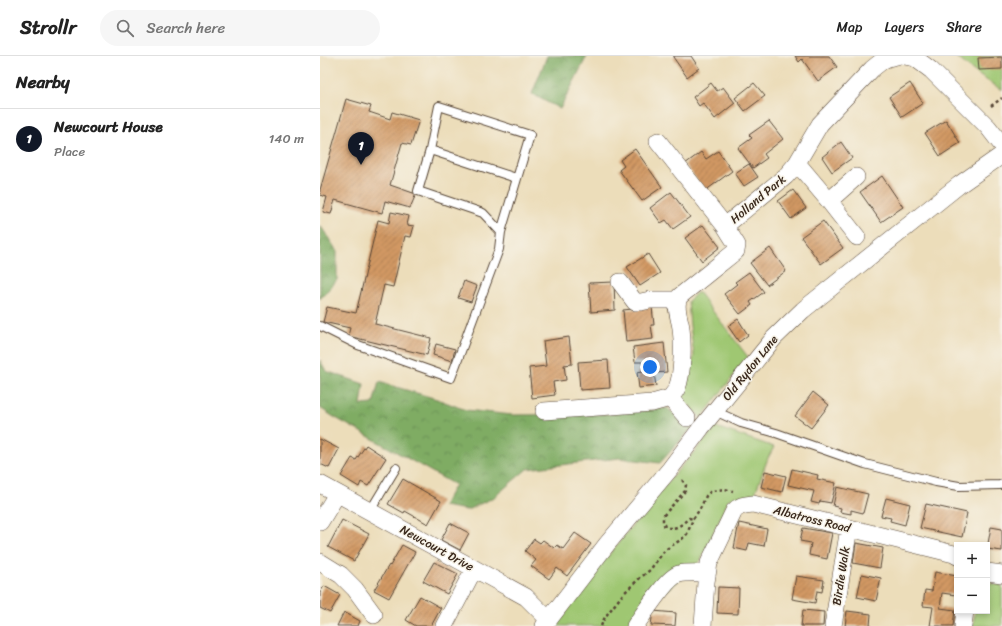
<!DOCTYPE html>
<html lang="en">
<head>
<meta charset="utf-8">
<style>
	:root { --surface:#fff; --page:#f6f6f6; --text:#222; --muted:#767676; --line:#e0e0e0; --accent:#111827 }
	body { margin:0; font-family:Sriracha,sans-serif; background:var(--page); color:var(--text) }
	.controls { position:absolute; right:12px; bottom:12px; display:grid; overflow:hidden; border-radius:0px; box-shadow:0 2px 6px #0003 }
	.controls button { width:36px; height:36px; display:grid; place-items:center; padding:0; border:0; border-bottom:1px solid var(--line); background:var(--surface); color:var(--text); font:20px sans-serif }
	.you { position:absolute; left:330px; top:311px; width:14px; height:14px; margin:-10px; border:3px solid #fff; border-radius:50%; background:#1a73e8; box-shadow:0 0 0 6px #1a73e833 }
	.badge { display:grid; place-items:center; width:26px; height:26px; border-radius:50%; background:var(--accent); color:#fff; font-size:13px; font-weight:700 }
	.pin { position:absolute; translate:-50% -33px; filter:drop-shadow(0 1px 2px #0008) }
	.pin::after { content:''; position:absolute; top:21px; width:14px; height:12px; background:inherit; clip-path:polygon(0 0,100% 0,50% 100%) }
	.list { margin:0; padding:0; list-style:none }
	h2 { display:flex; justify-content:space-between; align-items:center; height:52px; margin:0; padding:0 16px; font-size:17px }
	h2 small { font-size:13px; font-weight:400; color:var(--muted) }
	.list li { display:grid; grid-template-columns:26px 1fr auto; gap:12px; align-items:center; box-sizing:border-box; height:60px; padding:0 16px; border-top:1px solid var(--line) }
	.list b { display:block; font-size:15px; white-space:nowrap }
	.list p { margin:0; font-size:13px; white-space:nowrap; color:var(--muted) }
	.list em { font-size:13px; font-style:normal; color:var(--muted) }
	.icon { flex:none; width:22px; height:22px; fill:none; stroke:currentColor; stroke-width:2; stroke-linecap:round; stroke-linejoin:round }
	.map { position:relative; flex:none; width:682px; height:570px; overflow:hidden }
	header { display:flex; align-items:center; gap:24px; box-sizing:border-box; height:56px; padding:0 20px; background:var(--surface); border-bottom:1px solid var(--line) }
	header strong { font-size:19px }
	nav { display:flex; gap:22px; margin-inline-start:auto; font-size:14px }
	.search { width:280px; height:36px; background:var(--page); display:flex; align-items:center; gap:10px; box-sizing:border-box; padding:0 14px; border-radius:22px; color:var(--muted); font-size:15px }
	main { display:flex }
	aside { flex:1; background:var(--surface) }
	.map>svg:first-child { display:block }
</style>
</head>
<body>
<header>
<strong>Strollr</strong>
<div class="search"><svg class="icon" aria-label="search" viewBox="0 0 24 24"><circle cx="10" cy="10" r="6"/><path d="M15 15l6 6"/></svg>Search here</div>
<nav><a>Map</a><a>Layers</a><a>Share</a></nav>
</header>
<main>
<aside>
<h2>Nearby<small></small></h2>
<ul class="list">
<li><span class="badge">1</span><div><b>Newcourt House</b><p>Place</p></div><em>140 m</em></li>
</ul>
</aside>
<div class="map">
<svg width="682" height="570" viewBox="0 0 682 570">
	<defs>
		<pattern id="forest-crowns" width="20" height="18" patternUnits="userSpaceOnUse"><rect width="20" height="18" fill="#7fac64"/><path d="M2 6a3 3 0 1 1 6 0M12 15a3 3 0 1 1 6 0" fill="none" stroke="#698c52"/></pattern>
		<pattern id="building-hatch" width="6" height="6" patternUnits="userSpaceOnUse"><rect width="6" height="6" fill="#d19863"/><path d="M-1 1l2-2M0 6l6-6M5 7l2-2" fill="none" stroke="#ab7c51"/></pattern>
	</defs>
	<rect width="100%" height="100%" fill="#f7f3e8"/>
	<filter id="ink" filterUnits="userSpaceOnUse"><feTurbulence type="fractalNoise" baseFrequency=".025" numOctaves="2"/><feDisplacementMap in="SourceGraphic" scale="8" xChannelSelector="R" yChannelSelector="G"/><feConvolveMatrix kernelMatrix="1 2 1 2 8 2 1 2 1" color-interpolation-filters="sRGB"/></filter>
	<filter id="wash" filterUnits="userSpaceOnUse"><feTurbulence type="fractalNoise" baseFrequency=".012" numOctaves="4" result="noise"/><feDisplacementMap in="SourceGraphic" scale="16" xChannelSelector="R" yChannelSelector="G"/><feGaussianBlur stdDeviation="0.9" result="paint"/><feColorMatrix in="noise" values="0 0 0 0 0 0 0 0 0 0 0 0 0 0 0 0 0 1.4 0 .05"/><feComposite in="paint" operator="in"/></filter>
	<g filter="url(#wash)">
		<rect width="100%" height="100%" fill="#ecddba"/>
		<path fill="#9fc772" stroke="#6d7848" d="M635,0H682V34L660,20Z
			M378,236L428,301L381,362L362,342L370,318L374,299L370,270L368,245Z
			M396,371L454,391L448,402L434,440L409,443L381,504L375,510L307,570H232L339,436Z
			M667,527L682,529V570H653L655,555H667Z"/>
		<path fill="url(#forest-crowns)" stroke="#5d6b41" d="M227,0H267L240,53L212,38Z
			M0,169L17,195V224L0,243Z
			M0,304L6,315L44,328L41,349L53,348L59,326L117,343L146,354L192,359L289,358L347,352L372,372L340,407L299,402L207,413L173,442L147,454L123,450L135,429L14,361L0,352Z"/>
		<g id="blocks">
			<path fill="url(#building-hatch)" d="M355,0H371L379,12L367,21L353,1Z
				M475,0H509L517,11L498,25L482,3L479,6Z
				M682,1V13L659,14L658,2Z
				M391,27L397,35L403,31L415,47L395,63L383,47L379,50L373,41Z
				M434,27L445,40L425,55L415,42Z
				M590,27L603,47L582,61L569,41Z
				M26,43L51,50L49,56L70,63L72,56L99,64L91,89L82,87L70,129L96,138L90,152L65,145L62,157L15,144L11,158L3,156L7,141L0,139V134Z
				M626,64L640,87L620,100L605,77Z
				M449,65L463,83L444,98L447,102L433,112L418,92L432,82L429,79Z
				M521,86L532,102L512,116L502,101Z
				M315,93L342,131L322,145L299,114L304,110L300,104Z
				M398,95L412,115L385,135L365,108L381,96L386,103Z
				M429,108L438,121L424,130L415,117Z
				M562,120L583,151L561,166L540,136Z
				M473,134L486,152L471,163L458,145Z
				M351,136L370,161L353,173L346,164L341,167L330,152Z
				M71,156L89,160L87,169L94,170L91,181L85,180L73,231L64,229L55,268L111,282L107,299L28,280L30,272L3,266L7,251L36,257L58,164L69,167Z
				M503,165L523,192L501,208L481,181Z
				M383,169L400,191L382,205L365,182Z
				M450,192L466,215L447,229L430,207Z
				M328,198L340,217L320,230L307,211Z
				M429,216L444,236L430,246L432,249L420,258L404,238L417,228L415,226Z
				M144,225L157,230L151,246L138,242Z
				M294,226L295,254L271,256L269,227Z
				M332,251L334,269H331L333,283L306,286L303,254Z
				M418,263L428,279L419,286L408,270Z
				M249,281L252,308L244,309L246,324L233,326L235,339L212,342L209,312L226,310L223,285Z
				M344,287L347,316L334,317L336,330L319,332L317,316L323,315L322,306H315L313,291Z
				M116,288L135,293L132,305L113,299Z
				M288,304L290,332L260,334L258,306Z
				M493,336L509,349L491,372L475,360Z
				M0,383L19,393L9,412L0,408Z
				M46,389L66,402L48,430L41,426L39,431L21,420L32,402L36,404Z
				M472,413L498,419L497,423L516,427L511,447L500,445L499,448L491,446L494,435L468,429Z
				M445,415L466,420L462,436L441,431Z
				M83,423L121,445L108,468L85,455L84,457L68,448Z
				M517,431L548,438L543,457L531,454V458L520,456L521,452L513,450Z
				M566,442L590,448L585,469L570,465L571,462L561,460Z
				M606,448L647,457L642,481L600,472Z
				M22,464L49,478L34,505L8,491Z
				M130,467L149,477L140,494L121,484Z
				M419,467L447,473L444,490L429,487L427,495L414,492Z
				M671,471L682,473V495L667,493Z
				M483,472L512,477L507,503L489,499L491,487L480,485Z
				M255,477L271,488L247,520L237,512L229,523L211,510L216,504L205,495L214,483L220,487L223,484L234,492L237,489L243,493Z
				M536,487L563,492L560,512L533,507Z
				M82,489L95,496L69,542L54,534L69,509L70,510Z
				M114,506L138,518L127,538L103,525Z
				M615,516L637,520V531L636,539L622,537L620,552L635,554L633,570H610L613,551L603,550L605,534L612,535Z
				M542,518L561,522L556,545L537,541Z
				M476,520L504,524L502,536L497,535L495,547L472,543Z
				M4,530L20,539L10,557L0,552V537Z
				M398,531L419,532L418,558L397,557Z
				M100,540L121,552L111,570H96L86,564Z
				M483,554L504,556L503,570H481Z
				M333,555L356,557L355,570L331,569Z
				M527,555L551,558L550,570H525Z
				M24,556L40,565L38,570H17Z"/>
		</g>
	</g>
	<g filter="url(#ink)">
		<use href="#blocks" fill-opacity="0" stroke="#564535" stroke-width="1"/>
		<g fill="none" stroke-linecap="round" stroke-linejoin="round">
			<defs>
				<path id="lane" d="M110,94L196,122
					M0,270L38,289L131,322L179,193L181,176L210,79L119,50L110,94L98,135L163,157L181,176
					M395,355L421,367L456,377L545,408L616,426L639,430L680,429L682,428
					M50,455L76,412"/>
				<path id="street" d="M584,0L595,2L611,14L668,71L682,89
					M338,85L405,170
					M477,107L509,145L537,181
					M509,145L536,121
					M300,226L315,246H321L330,244H358L360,240L391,215L416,195L417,189L405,170L466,120L477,107L500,68L552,13L562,5L568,2L577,0
					M350,342C352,339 356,335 357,332C363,317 363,288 361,272C360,263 355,254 358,244
					M224,355L332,347L350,342L367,362
					M0,428L206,541L229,564
					M0,466L17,438
					M0,506L21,519L35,533L54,559
					M667,516L682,518
					M124,570L154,513
					M224,570L287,488L350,413L381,372L454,282L483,254L639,129L682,99
					M315,570C323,559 347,521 359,518C367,516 378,517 387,517
					M383,570L386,526L389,507L414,455C420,449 424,449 433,448L634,498L637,500
					M513,570L523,508L529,472
					M643,570L645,555"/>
			</defs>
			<use href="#lane" stroke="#564535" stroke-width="10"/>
			<use href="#street" stroke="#564535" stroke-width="18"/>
			<path stroke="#564535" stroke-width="2.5" stroke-dasharray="3 3" stroke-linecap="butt" d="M671,50L682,42
				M362,424L366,429L365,435L343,460V466L345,471C357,474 361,469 369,462L373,463
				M281,570L285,561L303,538L320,522L330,514L345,494L362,483L367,478L373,463L380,453L386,440L391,435L405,433L413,435"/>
			<use href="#lane" stroke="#fff" stroke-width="8"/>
			<use href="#street" stroke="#fff" stroke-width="17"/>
		</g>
	</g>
	<g text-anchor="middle" stroke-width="3" stroke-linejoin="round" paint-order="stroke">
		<g font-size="12" fill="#3b2a1e" stroke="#f7f3e8">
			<text transform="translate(438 143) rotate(-40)" y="4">Holland Park</text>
			<text transform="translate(430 312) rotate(-51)" y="4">Old Rydon Lane</text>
			<text transform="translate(492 463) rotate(14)" y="4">Albatross Road</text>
			<text transform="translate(117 492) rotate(29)" y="4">Newcourt Drive</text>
			<text transform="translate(521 520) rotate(-81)" y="4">Birdie Walk</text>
		</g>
	</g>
</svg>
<div class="controls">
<button>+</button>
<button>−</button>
</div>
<div class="you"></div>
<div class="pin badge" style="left:41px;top:109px">1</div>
</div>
</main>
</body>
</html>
